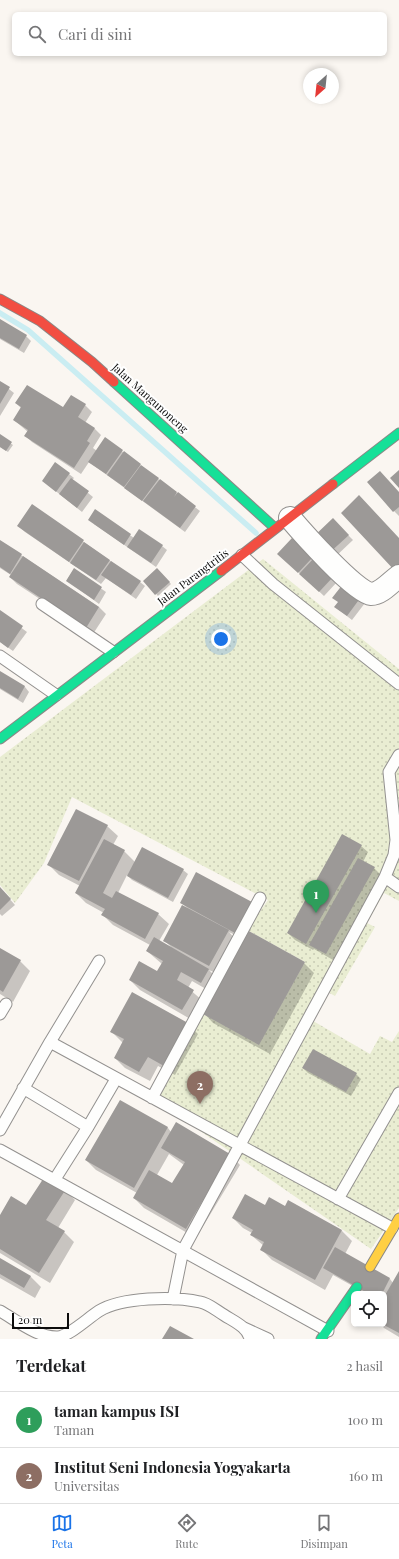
<!DOCTYPE html>
<html lang="id">
<head>
<meta charset="utf-8">
<style>
	:root { --surface:#fff; --page:#f6f6f6; --text:#202124; --muted:#757577; --line:#e0e0e0; --accent:#1a73e8 }
	body { margin:0; font-family:"Playfair Display",serif; background:var(--page); color:var(--text) }
	.controls { position:absolute; right:12px; bottom:12px; display:grid; overflow:hidden; border-radius:6px; box-shadow:0 2px 6px #0003 }
	.controls button { width:36px; height:36px; display:grid; place-items:center; padding:0; border:0; border-bottom:1px solid var(--line); background:var(--surface); color:var(--text); font:20px sans-serif }
	.compass { position:absolute; left:303px; top:68px; width:36px; height:36px; border-radius:50%; background:var(--surface); box-shadow:0 2px 6px #0003; rotate:207deg }
	.scale { position:absolute; left:12px; bottom:10px; width:57px; box-sizing:border-box; padding-left:4px; border:2px solid #0c0c0c; border-top:0; font-size:11px; line-height:14px; white-space:nowrap; color:#0c0c0c; -webkit-text-stroke:3px #fff; paint-order:stroke }
	.you { position:absolute; left:221px; top:639px; width:14px; height:14px; margin:-10px; border:3px solid #fff; border-radius:50%; background:#1a73e8; box-shadow:0 0 0 6px #1a73e833 }
	.badge { display:grid; place-items:center; width:26px; height:26px; border-radius:50%; background:var(--accent); color:#fff; font-size:13px; font-weight:700 }
	.pin { position:absolute; translate:-50% -33px; filter:drop-shadow(0 1px 2px #0008) }
	.pin::after { content:''; position:absolute; top:21px; width:14px; height:12px; background:inherit; clip-path:polygon(0 0,100% 0,50% 100%) }
	.list { margin:0; padding:0; list-style:none }
	h2 { display:flex; justify-content:space-between; align-items:center; height:52px; margin:0; padding:0 16px; font-size:17px }
	h2 small { font-size:13px; font-weight:400; color:var(--muted) }
	.list li { display:grid; grid-template-columns:26px 1fr auto; gap:12px; align-items:center; box-sizing:border-box; height:56px; padding:0 16px; border-top:1px solid var(--line) }
	.list b { display:block; font-size:15px; white-space:nowrap }
	.list p { margin:0; font-size:13px; white-space:nowrap; color:var(--muted) }
	.list em { font-size:13px; font-style:normal; color:var(--muted) }
	.icon { flex:none; width:22px; height:22px; fill:none; stroke:currentColor; stroke-width:2; stroke-linecap:round; stroke-linejoin:round }
	.map { position:relative; flex:none; width:399px; height:1339px; overflow:hidden }
	.search { position:absolute; background:var(--surface); box-shadow:0 2px 6px #0003; left:12px; right:12px; top:12px; height:44px; display:flex; align-items:center; gap:10px; box-sizing:border-box; padding:0 14px; border-radius:6px; color:var(--muted); font-size:15px }
	.sheet { height:164px; background:var(--surface) }
	nav { display:flex; justify-content:space-around; align-items:center; box-sizing:border-box; height:56px; border-top:1px solid var(--line); background:var(--surface); font-size:11px; color:var(--muted) }
	nav a { display:grid; justify-items:center; gap:2px }
	nav .on { color:var(--accent) }
	.map>svg:first-child { display:block }
</style>
</head>
<body>
<div class="map">
<svg width="399" height="1339" viewBox="0 0 399 1339">
	<defs>
		<pattern id="green-dots" width="8" height="8" patternUnits="userSpaceOnUse"><rect width="8" height="8" fill="#e9edd2"/><path d="M2 2h.1M6 6h.1" fill="none" stroke="#c7cab3" stroke-width="1.8" stroke-linecap="round"/></pattern>
	</defs>
	<rect width="100%" height="100%" fill="#faf6f1"/>
	<path fill="url(#green-dots)" d="M263,559L399,669V837L388,849L399,858V901L384,893L367,923L375,927L335,996L324,990L308,1018L370,1054L380,1036L392,1042L399,1031V1208L371,1249L151,1097L201,1013L259,1044L305,962L247,930L268,900L72,797L44,863L15,903L0,885V757Z"/>
	<path fill="#0003" fill-rule="evenodd" d="M0,320L26,336L31,341L24,353L0,339Z
		M0,382L14,393L0,416Z
		M16,403L64,409L85,405L92,412L85,423L95,429L101,435L93,448L97,451L106,439L200,511L185,532L89,462L81,474L32,442L26,436L28,432L14,420L22,409Z
		M0,436L13,445L8,452L0,447Z
		M69,474L74,478L72,480L93,497L82,512L43,481Z
		M368,482L399,493V516L394,511Z
		M32,505L140,582L145,586L136,599L106,578L101,584L25,532L18,526Z
		M96,511L134,538L162,546L167,550L156,567L94,524Z
		M333,520L353,540L333,559Z
		M292,539L338,581L324,596L279,554Z
		M0,541L99,607L106,614L93,634L17,584L10,577L11,575L0,568Z
		M74,569L106,592L99,604L67,580Z
		M157,569L171,584L158,596L144,581Z
		M343,585L365,603L352,620L335,607L339,603Z
		M0,612L27,632L13,651L0,642Z
		M0,672L25,687L29,692L23,703L0,689Z
		M107,826L118,836L113,845L124,851L135,862L183,870L188,874L173,902L132,880L127,875L118,893L158,914L169,924L159,941L171,947L164,940L187,908L181,902L247,931L304,963L314,973L270,1054L213,1023L203,1012L213,993L192,981L188,988L203,1001L192,1020L140,990L130,980L158,972L162,964L147,951L150,945L113,925L103,915L104,913L86,903L76,893L80,886L59,875L48,864ZM229,932L243,939L220,981L209,970L220,975L238,942Z
		M361,846L368,852L363,862L374,868L381,875L333,960L314,949L313,950L295,940L288,933Z
		M0,888L15,905L2,916L0,914Z
		M0,950L20,961L30,971L13,1002L0,994Z
		M187,1023L198,1034L175,1075L158,1066L150,1081L125,1068L115,1058L123,1043L112,1032Z
		M303,1068L356,1074L361,1079L351,1096L308,1073Z
		M120,1101L168,1128L171,1132L230,1154L240,1165L196,1238L144,1208L134,1198L137,1193L96,1170L86,1160ZM169,1154L184,1165L173,1185L157,1175Z
		M65,1190L75,1200L58,1228L64,1232L74,1242L50,1283L0,1253V1217Z
		M288,1202L342,1231L352,1241L345,1254L390,1279L393,1283L399,1273V1337L384,1328L380,1324H384V1294H367L333,1275L325,1290L272,1260L262,1250L264,1246L251,1235L252,1233L243,1228L233,1218L265,1206L285,1208Z
		M0,1259L31,1277L41,1287L35,1298L0,1278Z"/>
	<g fill="none" stroke-linecap="round" stroke-linejoin="round">
		<path stroke="#caedf2" stroke-width="5.5" d="M0,313L28,330L256,533"/>
	</g>
	<path fill="#9c9997" d="M0,319L27,335L19,349L0,338Z
		M0,381L10,387L0,404Z
		M27,385L63,407L71,395L86,404L78,417L95,428L87,441L90,443L74,468L24,436L28,430L13,420L21,407L15,403Z
		M0,434L12,442L6,451L0,447Z
		M105,437L123,450L106,474L88,462Z
		M124,451L141,464L124,487L107,475Z
		M55,462L70,473L56,492L42,481Z
		M141,465L159,478L142,501L124,488Z
		M399,470V488L390,478Z
		M380,471L399,492V507L393,512L367,482Z
		M71,478L89,491L77,508L59,494Z
		M160,479L177,492L174,497L178,492L196,506L180,528L143,501Z
		M359,495L399,538V569L396,572L341,513Z
		M32,504L84,540L69,562L17,526Z
		M95,509L131,534L124,545L88,520Z
		M333,518L349,535L327,555L311,539Z
		M139,529L163,545L151,563L127,547Z
		M292,538L313,557L298,573L277,554Z
		M0,540L22,554L10,574L0,567Z
		M84,542L110,560L96,580L70,563Z
		M23,556L99,607L86,628L9,577Z
		M314,558L334,576L319,592L299,574Z
		M111,561L141,581L131,595L101,575Z
		M74,568L102,587L94,600L66,581Z
		M157,568L170,582L155,595L143,581Z
		M343,584L361,597L347,616L334,607L338,602L332,598Z
		M0,610L23,626L8,648L0,642Z
		M0,671L25,686L18,699L0,688Z
		M76,809L108,825L79,881L47,865Z
		M342,834L362,845L306,944L287,933Z
		M104,839L125,850L103,893L112,898L116,891L159,913L145,939L101,915L105,909L75,893Z
		M142,847L184,869L168,898L127,876Z
		M358,858L375,867L326,954L309,945Z
		M196,872L252,902L235,933L180,903Z
		M0,887L11,899L0,910Z
		M182,905L229,930L209,966L163,941Z
		M247,930L305,962L259,1045L201,1013Z
		M154,937L209,969L201,983L181,972L177,980L194,990L182,1010L129,980L139,961L157,971L163,961L146,951Z
		M0,948L21,960L3,992L0,990Z
		M132,992L188,1023L164,1066L148,1057L139,1072L114,1058L124,1039L110,1032Z
		M313,1049L357,1073L346,1092L302,1068Z
		M120,1100L168,1127L134,1188L85,1160Z
		M176,1122L230,1154L186,1229L133,1198L149,1170L172,1183L185,1162L161,1148Z
		M45,1176L66,1189L46,1220L65,1231L39,1273L0,1249V1215L11,1196L26,1205Z
		M245,1194L265,1205L269,1197L285,1206L288,1200L342,1230L315,1280L260,1250L264,1242L250,1235L253,1230L232,1218Z
		M335,1247L390,1278L382,1294H369L323,1268Z
		M0,1258L31,1276L24,1288L0,1274Z
		M399,1271V1333L384,1325V1297Z
		M170,1326L194,1339H162Z"/>
	<g fill="none" stroke-linecap="round" stroke-linejoin="round">
		<defs>
			<path id="lane" d="M242,555L273,584L399,684
				M42,604L113,652
				M0,656L56,695
				M385,877L399,887
				M0,1014L6,1004
				M50,1042L392,1228
				M23,1088L88,1127
				M152,1098L260,898
				M0,1130L50,1042L99,961
				M0,1150L328,1331
				M55,1179L88,1127L116,1079
				M338,1199L399,1093
				M173,1299L183,1250L385,877L394,855L396,840L389,772L399,755
				M0,1311C16,1320 38,1338 58,1337C69,1336 88,1318 99,1311C122,1297 174,1296 200,1302C208,1303 217,1311 224,1315C233,1321 248,1327 250,1339
				M244,1328L268,1339"/>
			<path id="street" d="M290,518C301,531 356,593 371,594C381,594 391,582 399,576"/>
			<path id="fast" d="M114,382L275,528
				M333,484L399,433
				M0,739L221,571
				M321,1339L357,1287"/>
			<path id="slow" d="M370,1267L399,1218"/>
			<path id="jam" d="M0,299L40,321L92,362L114,382
				M221,571L333,484"/>
		</defs>
		<use href="#lane" stroke="#93918f" stroke-width="13"/>
		<use href="#street" stroke="#93918f" stroke-width="24"/>
		<use href="#fast" stroke="#8a8886" stroke-width="11"/>
		<use href="#slow" stroke="#8a8886" stroke-width="11"/>
		<use href="#jam" stroke="#8a8886" stroke-width="11"/>
		<use href="#lane" stroke="#fefefd" stroke-width="11"/>
		<use href="#street" stroke="#fefefd" stroke-width="22"/>
		<use href="#fast" stroke="#16e098" stroke-width="9"/>
		<use href="#slow" stroke="#ffcf43" stroke-width="9"/>
		<use href="#jam" stroke="#f24e42" stroke-width="9"/>
	</g>
	<g text-anchor="middle" stroke-width="4" stroke-linejoin="round" paint-order="stroke">
		<g font-size="11" fill="#0c0c0c" stroke="#fff">
			<text transform="translate(150 398) rotate(42)" y="4">Jalan Mangunoneng</text>
			<text transform="translate(193 577) rotate(-37)" y="4">Jalan Parangtritis</text>
		</g>
	</g>
</svg>
<div class="controls">
<button><svg class="icon" aria-label="locate" viewBox="0 0 24 24"><circle cx="12" cy="12" r="6"/><path d="M12 2v4M12 18v4M2 12h4M18 12h4"/></svg></button>
</div>
<svg class="compass" viewBox="-18 -18 36 36"><path d="M0-13l5 13h-10z" fill="#e53935"/><path d="M0 13l5-13h-10z" fill="#757577"/></svg>
<div class="scale">20 m</div>
<div class="you"></div>
<div class="pin badge" style="left:316px;top:913px;background:#2e9e5b">1</div>
<div class="pin badge" style="left:200px;top:1104px;background:#8d6e63">2</div>
<div class="search"><svg class="icon" aria-label="search" viewBox="0 0 24 24"><circle cx="10" cy="10" r="6"/><path d="M15 15l6 6"/></svg>Cari di sini</div>
</div>
<section class="sheet">
<h2>Terdekat<small>2 hasil</small></h2>
<ul class="list">
<li><span class="badge" style="background:#2e9e5b">1</span><div><b>taman kampus ISI</b><p>Taman</p></div><em>100 m</em></li>
<li><span class="badge" style="background:#8d6e63">2</span><div><b>Institut Seni Indonesia Yogyakarta</b><p>Universitas</p></div><em>160 m</em></li>
</ul>
</section>
<nav>
<a class="on"><svg class="icon" aria-label="map" viewBox="0 0 24 24"><path d="M3 6l6-2 6 2 6-2v14l-6 2-6-2-6 2zM9 4v14M15 6v14"/></svg>Peta</a>
<a><svg class="icon" aria-label="directions" viewBox="0 0 24 24"><path d="M12 3l9 9-9 9-9-9zM9 14v-3h6M13 9l2 2-2 2"/></svg>Rute</a>
<a><svg class="icon" aria-label="saved" viewBox="0 0 24 24"><path d="M7 4h10v16l-5-4-5 4z"/></svg>Disimpan</a>
</nav>
</body>
</html>
